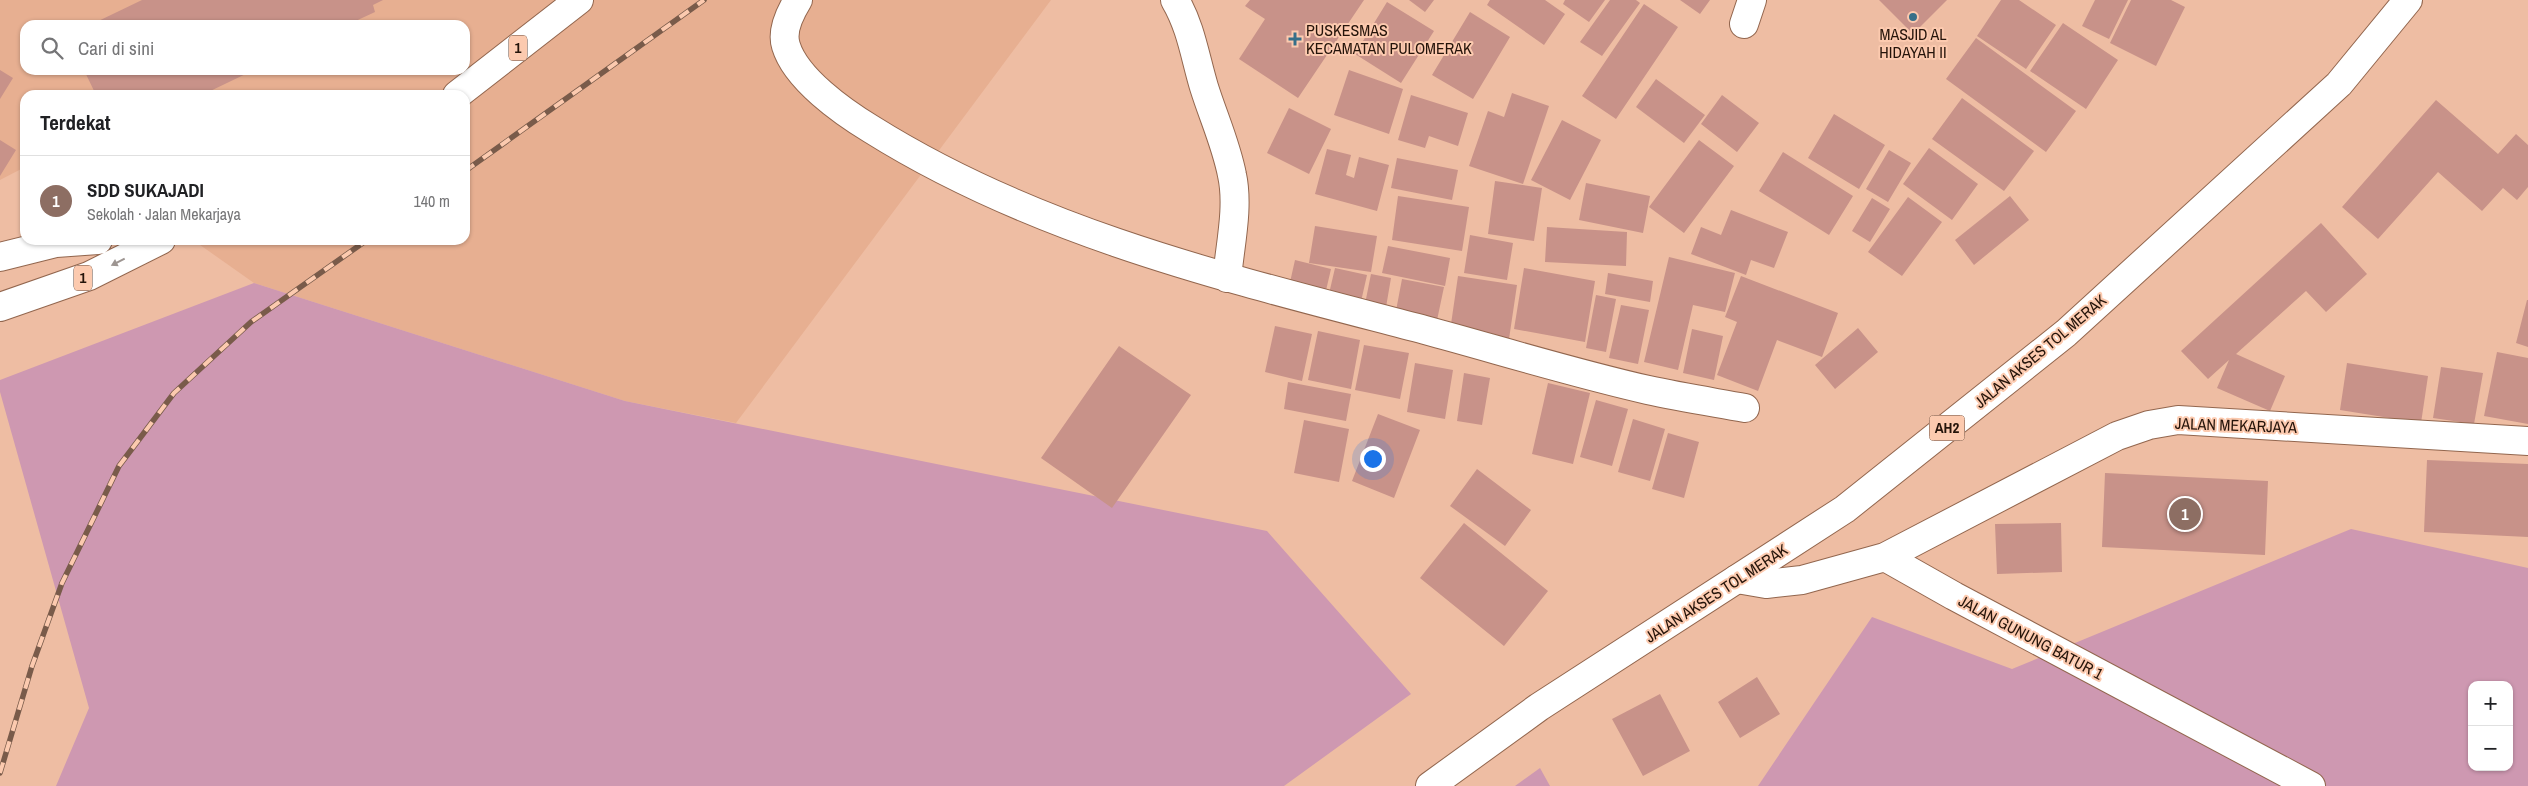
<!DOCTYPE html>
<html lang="id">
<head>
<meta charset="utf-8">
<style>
	:root { --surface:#fff; --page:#f6f6f6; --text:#202124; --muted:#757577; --line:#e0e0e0; --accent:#111827 }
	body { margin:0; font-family:"Archivo Narrow",sans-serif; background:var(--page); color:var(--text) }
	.controls { position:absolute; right:15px; bottom:15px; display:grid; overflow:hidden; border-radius:10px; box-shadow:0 1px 4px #0004 }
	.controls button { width:45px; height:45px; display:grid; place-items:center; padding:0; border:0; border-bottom:1px solid var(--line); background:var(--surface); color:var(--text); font:25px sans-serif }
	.you { position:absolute; left:1372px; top:458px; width:18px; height:18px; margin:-12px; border:4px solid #fff; border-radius:50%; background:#1a73e8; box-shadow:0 0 0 8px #1a73e833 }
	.badge { display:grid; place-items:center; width:32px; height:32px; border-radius:50%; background:var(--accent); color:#fff; font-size:16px; font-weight:700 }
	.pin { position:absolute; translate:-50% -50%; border:2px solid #fff; box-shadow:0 1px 5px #0006 }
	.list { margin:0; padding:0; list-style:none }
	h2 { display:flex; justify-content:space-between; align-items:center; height:65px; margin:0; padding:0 20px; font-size:21px }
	h2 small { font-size:16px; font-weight:400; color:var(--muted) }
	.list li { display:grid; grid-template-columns:32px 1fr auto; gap:15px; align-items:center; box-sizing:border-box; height:90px; padding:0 20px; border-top:1px solid var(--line) }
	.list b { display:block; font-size:19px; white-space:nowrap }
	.list p { margin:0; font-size:16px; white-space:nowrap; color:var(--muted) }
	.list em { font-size:16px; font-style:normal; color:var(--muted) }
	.icon { flex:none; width:28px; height:28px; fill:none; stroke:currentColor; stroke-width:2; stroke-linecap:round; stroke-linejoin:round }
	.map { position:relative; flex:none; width:2528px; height:786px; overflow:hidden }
	.search { position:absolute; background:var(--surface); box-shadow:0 1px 4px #0004; left:20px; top:20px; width:450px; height:55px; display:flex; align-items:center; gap:12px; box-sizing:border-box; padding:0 18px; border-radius:15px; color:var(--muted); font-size:19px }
	.panel { position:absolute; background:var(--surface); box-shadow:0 1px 4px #0004; left:20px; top:90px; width:450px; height:155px; border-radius:15px }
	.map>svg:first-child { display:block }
</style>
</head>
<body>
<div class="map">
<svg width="2528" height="786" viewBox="0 0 2528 786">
	<rect width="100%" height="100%" fill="#eebda3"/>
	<path fill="#e7af91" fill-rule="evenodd" d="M0,0H1051L736,423L625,401L254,283L193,240H465V95H25V167L0,180ZM25,25H465V70H25Z"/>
	<path fill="#ce98b1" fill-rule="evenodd" d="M254,283L625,401L1267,531L1411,694L1284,786H56L89,708L0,392V380Z
		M2351,529L2528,568V786H1758L1872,617L2012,669ZM2472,685H2509V767H2472Z
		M1540,768L1550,786H1515Z"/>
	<path fill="#c89289" d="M142,0H383L373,5L375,12L347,25H90Z
		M1250,0H1364L1298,98L1239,59L1265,19L1245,6Z
		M1409,0H1434L1425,12Z
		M1490,0H1545L1565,14L1544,45L1487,5Z
		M1565,0H1605L1589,22L1563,4Z
		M1610,0H1636L1640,3L1602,56L1580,42Z
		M1680,0H1710L1700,14Z
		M1879,0H1947L1913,34Z
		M2001,0H2019L2056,25L2026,69L1977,36Z
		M2095,0H2128L2109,39L2082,26Z
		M2131,0H2171L2185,7L2156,66L2110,43Z
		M1387,2L1434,31L1401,83L1355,54Z
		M1644,4L1678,27L1616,119L1582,96Z
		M1470,12L1510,37L1473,99L1432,75Z
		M2063,23L2118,60L2086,109L2030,71Z
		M1976,38L2076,111L2046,152L1946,79Z
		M0,70L13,78L0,99Z
		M84,70H254L202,95H96Z
		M1349,70L1403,89L1389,134L1334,115Z
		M1656,79L1705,115L1684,143L1636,107Z
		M1512,93L1549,106L1523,184L1469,166L1488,111L1504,117Z
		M1411,95L1468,113L1458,146L1429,136L1425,148L1398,140Z
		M1722,95L1759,123L1737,152L1701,124Z
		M1962,98L2034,151L2004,191L1932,139Z
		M2436,100L2498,154L2516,134L2528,145V187L2517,200L2503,188L2482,211L2438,172L2378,239L2342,207Z
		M1289,108L1331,129L1309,174L1267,153Z
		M1834,114L1885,145L1859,189L1808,158Z
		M1562,120L1601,140L1570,200L1531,180Z
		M0,140L16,150L0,176Z
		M1699,140L1734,166L1684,233L1649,207Z
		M1929,148L1978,184L1952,220L1903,184Z
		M1327,149L1351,155L1346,175L1354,178L1359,157L1389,165L1377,211L1315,194Z
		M1889,150L1911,163L1888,202L1866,189Z
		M1783,152L1853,196L1829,235L1759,191Z
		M1397,158L1458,170L1452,200L1391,188Z
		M1495,181L1542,188L1534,241L1488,234Z
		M1586,183L1650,196L1643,233L1579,220Z
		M1398,196L1469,207L1462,251L1392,240Z
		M2010,196L2029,220L1974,265L1955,240Z
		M1908,197L1942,222L1902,276L1868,252Z
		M1872,198L1890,209L1870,242L1852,231Z
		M1731,210L1788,232L1774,268L1751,260L1746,275L1691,254L1701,227L1721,235Z
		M2321,223L2367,274L2326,312L2306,291L2236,354L2285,376L2270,411L2217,388L2229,360L2208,379L2181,351Z
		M1315,226L1377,236L1371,272L1309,263Z
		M1547,227L1627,232L1626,266L1545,262Z
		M1470,235L1513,243L1507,280L1464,273Z
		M1388,246L1450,258L1445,286L1382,273Z
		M1669,257L1735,273L1725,312L1693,305L1678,370L1644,362Z
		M1295,260L1331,269L1324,299L1288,291Z
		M1335,268L1367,275L1360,306L1328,298Z
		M1524,268L1595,281L1585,342L1514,329Z
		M1608,273L1653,281L1650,302L1605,294Z
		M1371,274L1391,278L1385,313L1364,309Z
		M1458,276L1517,285L1509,339L1450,331Z
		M1741,276L1838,313L1822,357L1777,340L1758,391L1717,375L1737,322L1725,317Z
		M1402,279L1444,287L1436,325L1395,316Z
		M1596,295L1616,299L1606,352L1586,348Z
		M2527,300H2528V347L2516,343Z
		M1621,305L1649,310L1638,364L1609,358Z
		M1275,326L1312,334L1302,381L1265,372Z
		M1858,328L1878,352L1835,389L1815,365Z
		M1692,329L1723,336L1714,380L1683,373Z
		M1318,331L1360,340L1351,389L1308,380Z
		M1364,345L1409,353L1400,399L1355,390Z
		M1119,346L1191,395L1112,508L1041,458Z
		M2497,352L2528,358V424L2484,416Z
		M1415,363L1453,370L1445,419L1407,412Z
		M2347,363L2428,376L2421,423L2340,410Z
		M2441,367L2483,373L2474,424L2433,418Z
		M1464,373L1490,378L1482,425L1457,421Z
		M1288,382L1351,394L1346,421L1284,409Z
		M1548,383L1590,393L1573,464L1532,454Z
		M1596,400L1628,409L1612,466L1580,457Z
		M1378,414L1420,430L1394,498L1352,481Z
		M1633,419L1665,429L1650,481L1618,472Z
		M1304,420L1349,429L1339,482L1294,473Z
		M1668,433L1699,442L1684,498L1652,489Z
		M2427,460L2528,464V537L2424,532Z
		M1477,469L1531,510L1505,546L1450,506Z
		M2105,473L2268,481L2265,555L2102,547Z
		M1464,523L1548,591L1504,646L1420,578Z
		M2061,523L2062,572L1997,574L1995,524Z
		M1757,677L1780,714L1740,738L1718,702Z
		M1660,694L1690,751L1643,776L1612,719Z"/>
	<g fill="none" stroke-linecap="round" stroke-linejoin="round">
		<defs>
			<path id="street" d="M798,0C790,13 781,31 786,46C796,79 843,112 871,129C1040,235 1235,280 1425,330C1499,350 1573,373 1648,390C1680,397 1712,402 1745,408
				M1175,0C1191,27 1195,57 1204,87C1213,116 1226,144 1232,175C1239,207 1230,245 1227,278
				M1744,24L1752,0
				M1885,557L2117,436L2149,425L2178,420L2528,441
				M1737,579L1766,584L1802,580L1885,557L1954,596L2311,786"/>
			<path id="highway" d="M457,95L579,0
				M0,257L56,243L98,240
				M0,307L89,276L161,240
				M1430,786L1539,707L1845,509L2066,333L2339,84L2408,0"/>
		</defs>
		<use href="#street" stroke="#92664e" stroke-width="30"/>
		<use href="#highway" stroke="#92664e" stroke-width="30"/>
		<use href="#street" stroke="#fff" stroke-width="28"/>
		<use href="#highway" stroke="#fff" stroke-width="28"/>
		<defs>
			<path id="rail" d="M465,171L704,0
				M0,773L32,666L62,583L119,466L174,393L251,322L367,240"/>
		</defs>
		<use href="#rail" stroke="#795b4a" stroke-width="5.5"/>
		<use href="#rail" stroke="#fccaaf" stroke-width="4" stroke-dasharray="11" stroke-linecap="butt"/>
	</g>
	<defs><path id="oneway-solid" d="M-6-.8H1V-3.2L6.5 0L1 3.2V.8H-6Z" transform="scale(1.25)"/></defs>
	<use fill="#9d9591" href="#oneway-solid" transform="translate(118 262) rotate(153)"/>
	<g fill="#376f89" stroke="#fccaaf" stroke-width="2">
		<circle cx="1913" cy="17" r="5"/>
		<path d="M1292.5 31.5h5v5h5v5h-5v5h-5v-5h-5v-5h5z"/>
	</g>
	<g text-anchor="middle" stroke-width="4" stroke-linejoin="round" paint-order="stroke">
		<g fill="#fccaaf" stroke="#664b3c" stroke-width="1">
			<rect x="509" y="35.5" width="18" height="25" rx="4"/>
			<rect x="74" y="265.5" width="18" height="25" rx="4"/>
			<rect x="1929.5" y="415.5" width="35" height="25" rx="4"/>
		</g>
		<g font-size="15" font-weight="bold" fill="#25140a">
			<text x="518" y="53">1</text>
			<text x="83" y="283">1</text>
			<text x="1947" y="433">AH2</text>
		</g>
		<g font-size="16" fill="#25140a" stroke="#fccaaf" text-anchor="start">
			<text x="1306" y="36">PUSKESMAS<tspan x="1306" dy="18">KECAMATAN PULOMERAK</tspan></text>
			<text x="1913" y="40" text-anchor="middle">MASJID AL<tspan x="1913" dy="18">HIDAYAH II</tspan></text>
		</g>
		<g font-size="16" fill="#25140a" stroke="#fccaaf">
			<text transform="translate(2040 351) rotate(-40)" y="6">JALAN AKSES TOL MERAK</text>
			<text transform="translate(2236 425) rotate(2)" y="6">JALAN MEKARJAYA</text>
			<text transform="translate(1716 593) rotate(-33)" y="6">JALAN AKSES TOL MERAK</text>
			<text transform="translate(2031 637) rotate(28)" y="6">JALAN GUNUNG BATUR 1</text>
		</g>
	</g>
</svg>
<div class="controls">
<button>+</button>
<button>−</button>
</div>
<div class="you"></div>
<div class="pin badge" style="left:2185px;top:514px;background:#8d6e63">1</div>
<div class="search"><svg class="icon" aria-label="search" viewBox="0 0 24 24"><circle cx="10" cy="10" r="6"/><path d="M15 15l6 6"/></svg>Cari di sini</div>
<section class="panel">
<h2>Terdekat<small></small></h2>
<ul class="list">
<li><span class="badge" style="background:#8d6e63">1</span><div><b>SDD SUKAJADI</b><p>Sekolah · Jalan Mekarjaya</p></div><em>140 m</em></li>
</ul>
</section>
</div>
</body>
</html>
